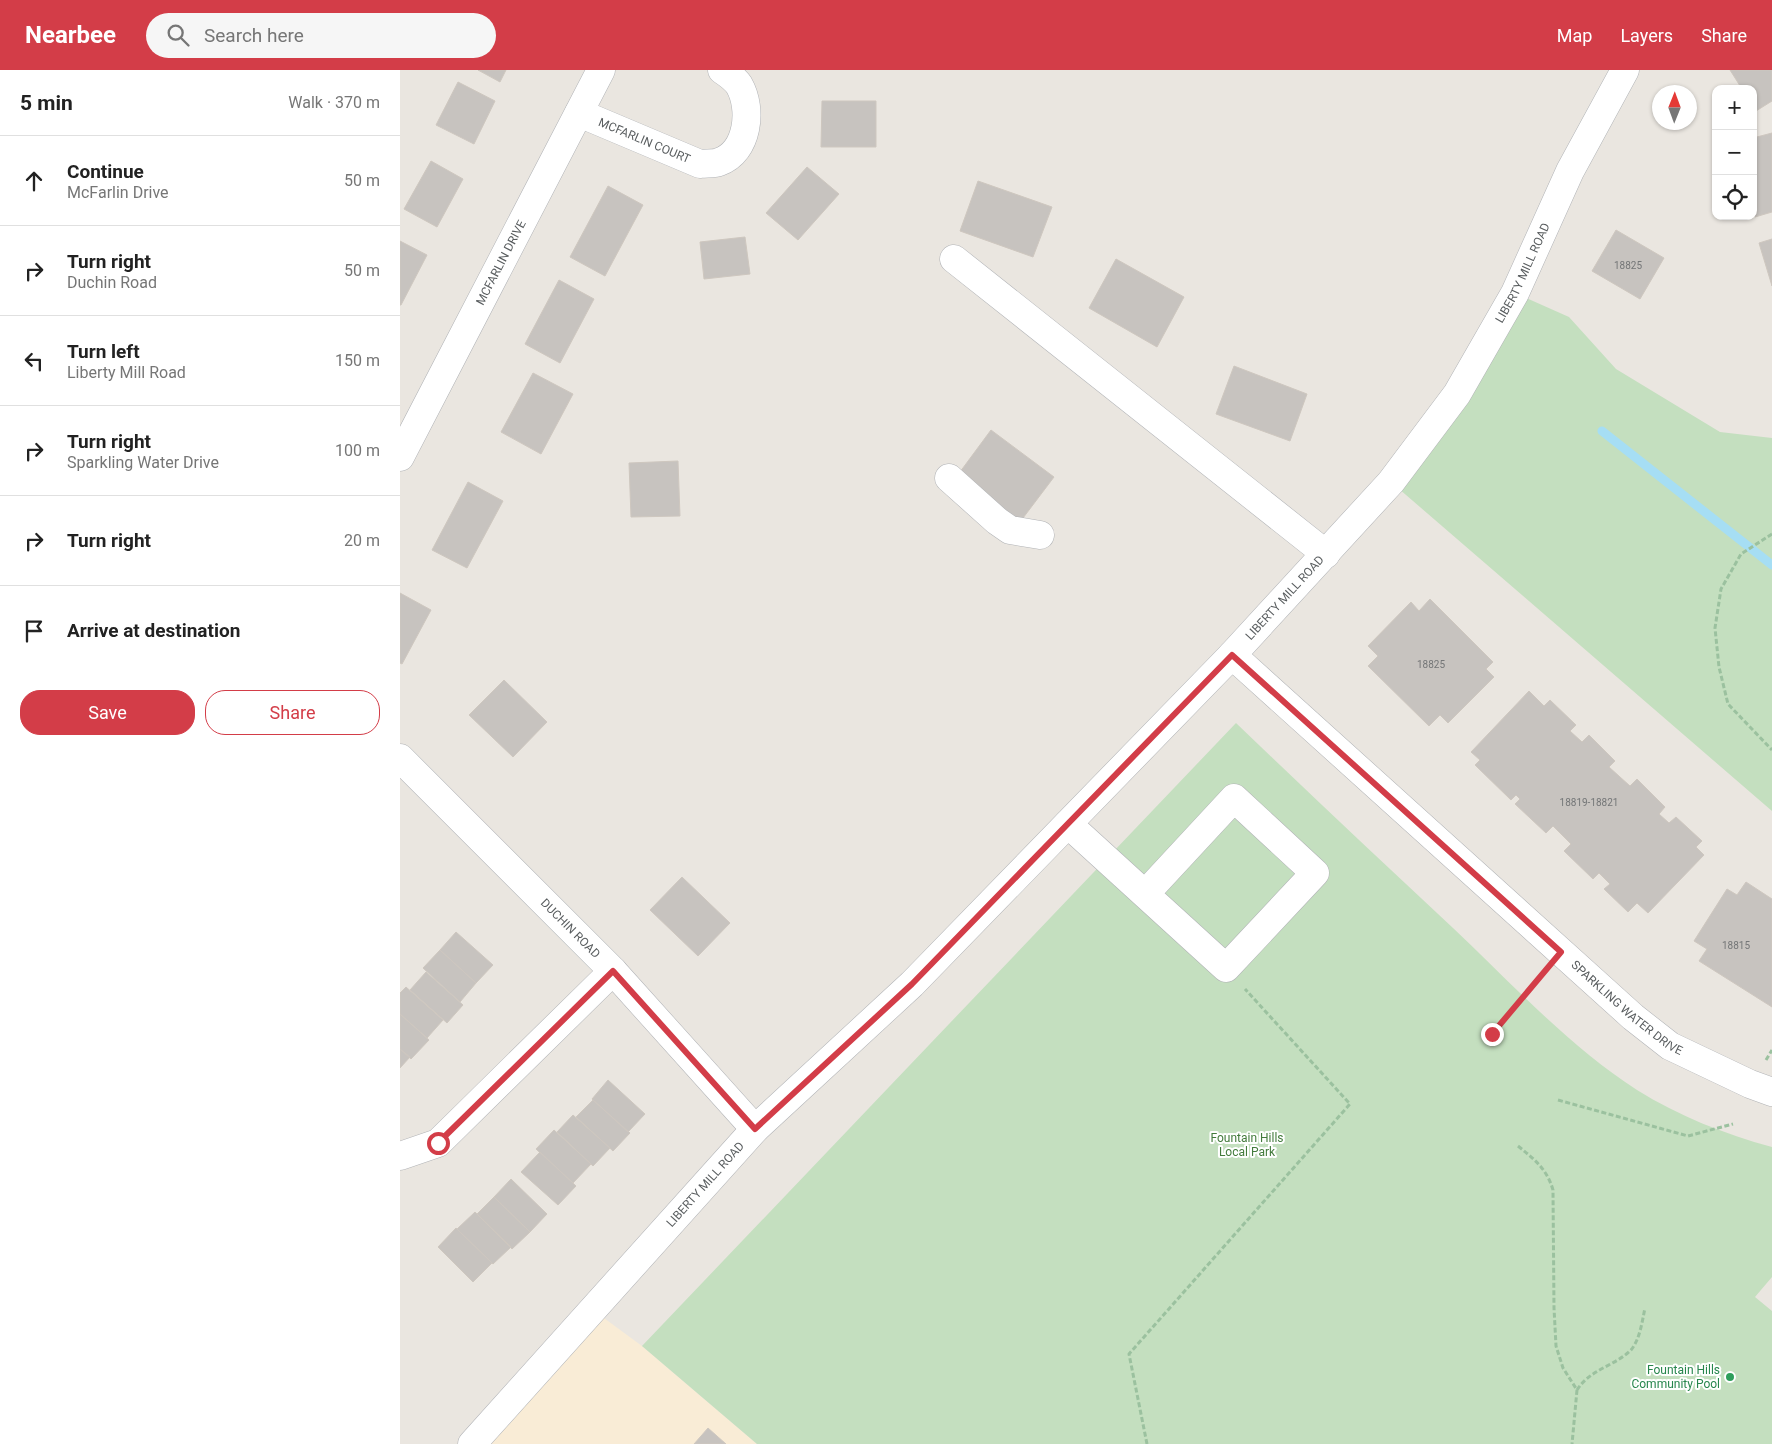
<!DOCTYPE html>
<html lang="en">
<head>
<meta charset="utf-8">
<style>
	:root { --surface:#fff; --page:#f6f6f6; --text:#222; --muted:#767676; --line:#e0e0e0; --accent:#d33d48 }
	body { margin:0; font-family:Roboto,sans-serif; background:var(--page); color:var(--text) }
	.controls { position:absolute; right:15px; top:15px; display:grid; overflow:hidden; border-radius:10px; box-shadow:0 1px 4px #0004 }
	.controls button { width:45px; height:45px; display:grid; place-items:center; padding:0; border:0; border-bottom:1px solid var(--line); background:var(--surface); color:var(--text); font:25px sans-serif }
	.compass { position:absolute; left:1252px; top:15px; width:45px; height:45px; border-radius:50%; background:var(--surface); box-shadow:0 1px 4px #0004; rotate:1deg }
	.stop { position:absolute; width:15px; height:15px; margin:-11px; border:4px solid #d33d48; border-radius:50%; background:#fff }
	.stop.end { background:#d33d48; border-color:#fff; box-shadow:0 1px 5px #0008 }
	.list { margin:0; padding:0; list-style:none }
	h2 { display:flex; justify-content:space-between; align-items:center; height:65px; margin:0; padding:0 20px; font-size:21px }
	h2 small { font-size:16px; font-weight:400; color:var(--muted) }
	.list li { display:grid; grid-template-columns:32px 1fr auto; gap:15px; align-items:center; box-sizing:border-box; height:90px; padding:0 20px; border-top:1px solid var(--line) }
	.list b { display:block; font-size:19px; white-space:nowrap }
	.list p { margin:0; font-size:16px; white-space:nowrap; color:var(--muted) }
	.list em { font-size:16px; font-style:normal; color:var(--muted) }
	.actions { display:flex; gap:10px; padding:15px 20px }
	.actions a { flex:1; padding:11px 0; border:1px solid var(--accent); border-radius:20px; text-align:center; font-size:18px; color:var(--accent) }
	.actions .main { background:var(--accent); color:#fff }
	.icon { flex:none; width:28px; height:28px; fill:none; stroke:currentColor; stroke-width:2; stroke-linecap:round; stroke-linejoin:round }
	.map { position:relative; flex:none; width:1372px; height:1374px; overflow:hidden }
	header { display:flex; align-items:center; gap:30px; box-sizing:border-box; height:70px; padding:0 25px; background:var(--accent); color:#fff }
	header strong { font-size:24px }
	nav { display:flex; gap:28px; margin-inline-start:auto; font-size:18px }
	.search { width:350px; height:45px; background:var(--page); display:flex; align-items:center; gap:12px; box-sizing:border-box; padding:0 18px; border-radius:28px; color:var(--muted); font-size:19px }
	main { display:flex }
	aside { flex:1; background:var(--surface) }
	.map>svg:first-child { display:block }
</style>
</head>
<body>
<header>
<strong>Nearbee</strong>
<div class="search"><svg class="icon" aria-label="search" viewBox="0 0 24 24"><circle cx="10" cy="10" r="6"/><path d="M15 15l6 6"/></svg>Search here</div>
<nav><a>Map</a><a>Layers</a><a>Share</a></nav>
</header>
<main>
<aside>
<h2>5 min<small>Walk · 370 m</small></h2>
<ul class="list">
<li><svg class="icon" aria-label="ahead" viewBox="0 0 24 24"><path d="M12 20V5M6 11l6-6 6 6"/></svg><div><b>Continue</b><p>McFarlin Drive</p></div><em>50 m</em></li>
<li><svg class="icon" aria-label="right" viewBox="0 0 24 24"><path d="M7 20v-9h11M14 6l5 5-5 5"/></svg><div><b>Turn right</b><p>Duchin Road</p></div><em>50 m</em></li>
<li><svg class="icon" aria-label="left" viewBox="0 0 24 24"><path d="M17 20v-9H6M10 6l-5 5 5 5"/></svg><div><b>Turn left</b><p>Liberty Mill Road</p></div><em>150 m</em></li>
<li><svg class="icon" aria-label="right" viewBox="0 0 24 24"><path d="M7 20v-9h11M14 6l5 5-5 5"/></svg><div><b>Turn right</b><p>Sparkling Water Drive</p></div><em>100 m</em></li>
<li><svg class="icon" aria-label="right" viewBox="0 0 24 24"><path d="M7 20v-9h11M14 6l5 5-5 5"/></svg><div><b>Turn right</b></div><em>20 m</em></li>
<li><svg class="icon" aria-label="arrive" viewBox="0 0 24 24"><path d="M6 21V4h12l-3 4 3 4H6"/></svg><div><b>Arrive at destination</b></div></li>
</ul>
<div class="actions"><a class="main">Save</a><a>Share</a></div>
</aside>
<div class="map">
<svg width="1372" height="1374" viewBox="0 0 1372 1374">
	<rect width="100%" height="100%" fill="#eae6e0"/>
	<path fill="#f9ecd6" d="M193,1240L242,1276L357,1374H72Z"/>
	<path fill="#c4dfbf" d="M1115,223L1169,247L1216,299L1320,362L1372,368V741L991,412Z
		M836,653C908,722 980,790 1053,858C1111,913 1169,976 1237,1020C1279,1046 1324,1064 1372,1077V1207L1355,1227L1372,1241V1374H357L242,1276Z"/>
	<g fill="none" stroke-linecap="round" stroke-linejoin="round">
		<path stroke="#a6def4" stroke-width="9" d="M1202,361L1372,495"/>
	</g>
	<path fill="#c7c3bf" stroke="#cec7bf" d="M78,0H106L100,12Z
		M1330,0H1372V31L1356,41L1353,37V19H1342Z
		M58,12L95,31L74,74L36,55Z
		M422,31H476V77H421Z
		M1372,63V142L1355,147L1353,141V68Z
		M31,91L63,109L37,157L4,139Z
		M407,97L439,124L398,170L366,143Z
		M578,111L652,137L633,187L560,161Z
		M208,116L243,135L205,206L170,187Z
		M1216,160L1264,188L1240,229L1192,201Z
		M345,167L350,204L304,209L300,172Z
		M1372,169V216L1359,173Z
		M0,171L27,185L1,235H0Z
		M716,189L784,227L757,277L689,238Z
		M159,210L194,229L160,293L125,274Z
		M834,296L907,324L890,371L816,344Z
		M133,303L173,324L141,384L101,362Z
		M591,360L654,407L620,452L557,406Z
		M278,391L280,446L231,447L229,393Z
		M68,412L103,431L67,498L32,480Z
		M0,523L31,540L2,594L0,593Z
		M1030,529L1093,592L1086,599L1094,607L1048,653L1040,645L1029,656L968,596L978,586L968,576L1011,532L1019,541Z
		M104,610L147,652L113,687L69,645Z
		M1129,621L1144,636L1150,630L1176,655L1170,661L1182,672L1189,665L1215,691L1209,697L1230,716L1237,709L1265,737L1259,744L1269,753L1276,747L1302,771L1296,777L1304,785L1248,843L1237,833L1228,842L1204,819L1210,814L1199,803L1193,809L1164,781L1171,774L1153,756L1146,763L1115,734L1120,729L1116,725L1111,730L1075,695L1080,690L1071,682Z
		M282,807L330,853L298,886L250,840Z
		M1346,812L1372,829V937L1299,891L1307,879L1294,871L1327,819L1337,825Z
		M56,862L93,895L76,913L40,880Z
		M40,880L76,913L60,932L23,898Z
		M26,902L63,935L47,953L10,920Z
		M6,917L43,950L27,968L0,944V923Z
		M0,944L29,970L11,989L0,979Z
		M0,979L10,987L0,998Z
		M208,1010L245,1044L228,1062L192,1029Z
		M193,1030L230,1063L213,1081L176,1047Z
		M173,1045L210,1078L193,1096L157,1062Z
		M154,1060L191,1094L173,1113L136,1079Z
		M140,1082L176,1116L158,1135L121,1102Z
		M111,1109L147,1144L130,1162L94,1127Z
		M94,1127L130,1162L112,1179L77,1144Z
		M75,1142L111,1177L93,1194L57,1159Z
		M56,1158L92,1193L73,1212L38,1177Z
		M308,1358L326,1374H294Z"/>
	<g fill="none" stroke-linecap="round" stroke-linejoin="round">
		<defs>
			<g id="minor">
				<path id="s1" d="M179,43L300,94C306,93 314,94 319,92C348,82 353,39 339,15C335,9 328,4 322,0"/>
				<path d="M554,189L926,484"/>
				<path id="s2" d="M0,387L201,0"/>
				<path d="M549,408L597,451L610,460L640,465"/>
				<path id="s3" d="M832,585L1233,947L1270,976L1350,1014L1372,1022"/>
				<path id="s4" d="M0,688L213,901L355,1059"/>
				<path d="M668,754L826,898L915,803L834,728L745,824"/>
				<path d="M0,1086L38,1073L213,901"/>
				<path id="s5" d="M72,1374L355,1059L512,914L832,585L991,412L1057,324L1115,223L1170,101L1225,0"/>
			</g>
		</defs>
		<use href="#minor" stroke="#b1b3b6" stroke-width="29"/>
		<path stroke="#9bc19f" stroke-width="3" stroke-dasharray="5 2.5" stroke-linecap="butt" d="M1372,464L1341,484L1321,519L1315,558L1319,597L1328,634L1372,680
			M1092,964L1143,903
			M1366,990L1372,980
			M1158,1030L1288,1066L1333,1054
			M1118,1076C1134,1089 1147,1099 1153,1120L1154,1238L1156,1276L1163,1298L1177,1320L1172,1374
			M1177,1320C1190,1299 1215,1296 1231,1280C1240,1269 1242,1252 1245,1238
			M747,1374L729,1284L950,1034L845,919"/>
		<use href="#minor" stroke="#fff" stroke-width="28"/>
	</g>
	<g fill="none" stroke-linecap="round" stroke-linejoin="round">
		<path stroke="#d33d48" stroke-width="6" d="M38,1073L213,901L355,1059L512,914L832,585L1161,882L1092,964"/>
	</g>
	<circle fill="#2e9e5b" stroke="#fff" stroke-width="2" cx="1330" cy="1307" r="5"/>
	<g text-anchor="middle" stroke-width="4" stroke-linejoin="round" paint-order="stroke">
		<g font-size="10" fill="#747677">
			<text x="1228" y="199">18825</text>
			<text x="1031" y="598">18825</text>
			<text x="1189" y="736">18819-18821</text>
			<text x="1336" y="879">18815</text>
		</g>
		<g font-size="12" fill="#595d5f" stroke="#fff">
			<text dy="4" stroke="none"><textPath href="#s1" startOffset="71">MCFARLIN COURT</textPath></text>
			<text dy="4" stroke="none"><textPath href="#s2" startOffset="219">MCFARLIN DRIVE</textPath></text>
			<text dy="4" stroke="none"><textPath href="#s5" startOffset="1579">LIBERTY MILL ROAD</textPath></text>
			<text dy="4" stroke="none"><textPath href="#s5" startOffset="1174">LIBERTY MILL ROAD</textPath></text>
			<text dy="4" stroke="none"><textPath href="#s4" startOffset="241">DUCHIN ROAD</textPath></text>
			<text dy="4" stroke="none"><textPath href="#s3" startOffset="530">SPARKLING WATER DRIVE</textPath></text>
			<text dy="4" stroke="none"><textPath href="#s5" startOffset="349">LIBERTY MILL ROAD</textPath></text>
		</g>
		<g font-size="12" fill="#437b3c" stroke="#fff">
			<text x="847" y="1072">Fountain Hills<tspan x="847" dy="14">Local Park</tspan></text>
		</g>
		<g font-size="12" fill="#27864d" stroke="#fff" text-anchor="end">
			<text x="1320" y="1304">Fountain Hills<tspan x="1320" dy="14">Community Pool</tspan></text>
		</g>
	</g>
</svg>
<div class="controls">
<button>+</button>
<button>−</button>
<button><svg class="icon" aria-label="locate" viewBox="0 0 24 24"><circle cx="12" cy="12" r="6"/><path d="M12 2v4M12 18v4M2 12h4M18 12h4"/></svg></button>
</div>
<svg class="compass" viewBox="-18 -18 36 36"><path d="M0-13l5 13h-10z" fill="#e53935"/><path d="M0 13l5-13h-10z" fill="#767676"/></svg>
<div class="stop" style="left:38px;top:1073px"></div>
<div class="stop end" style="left:1092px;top:964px"></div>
</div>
</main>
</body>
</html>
